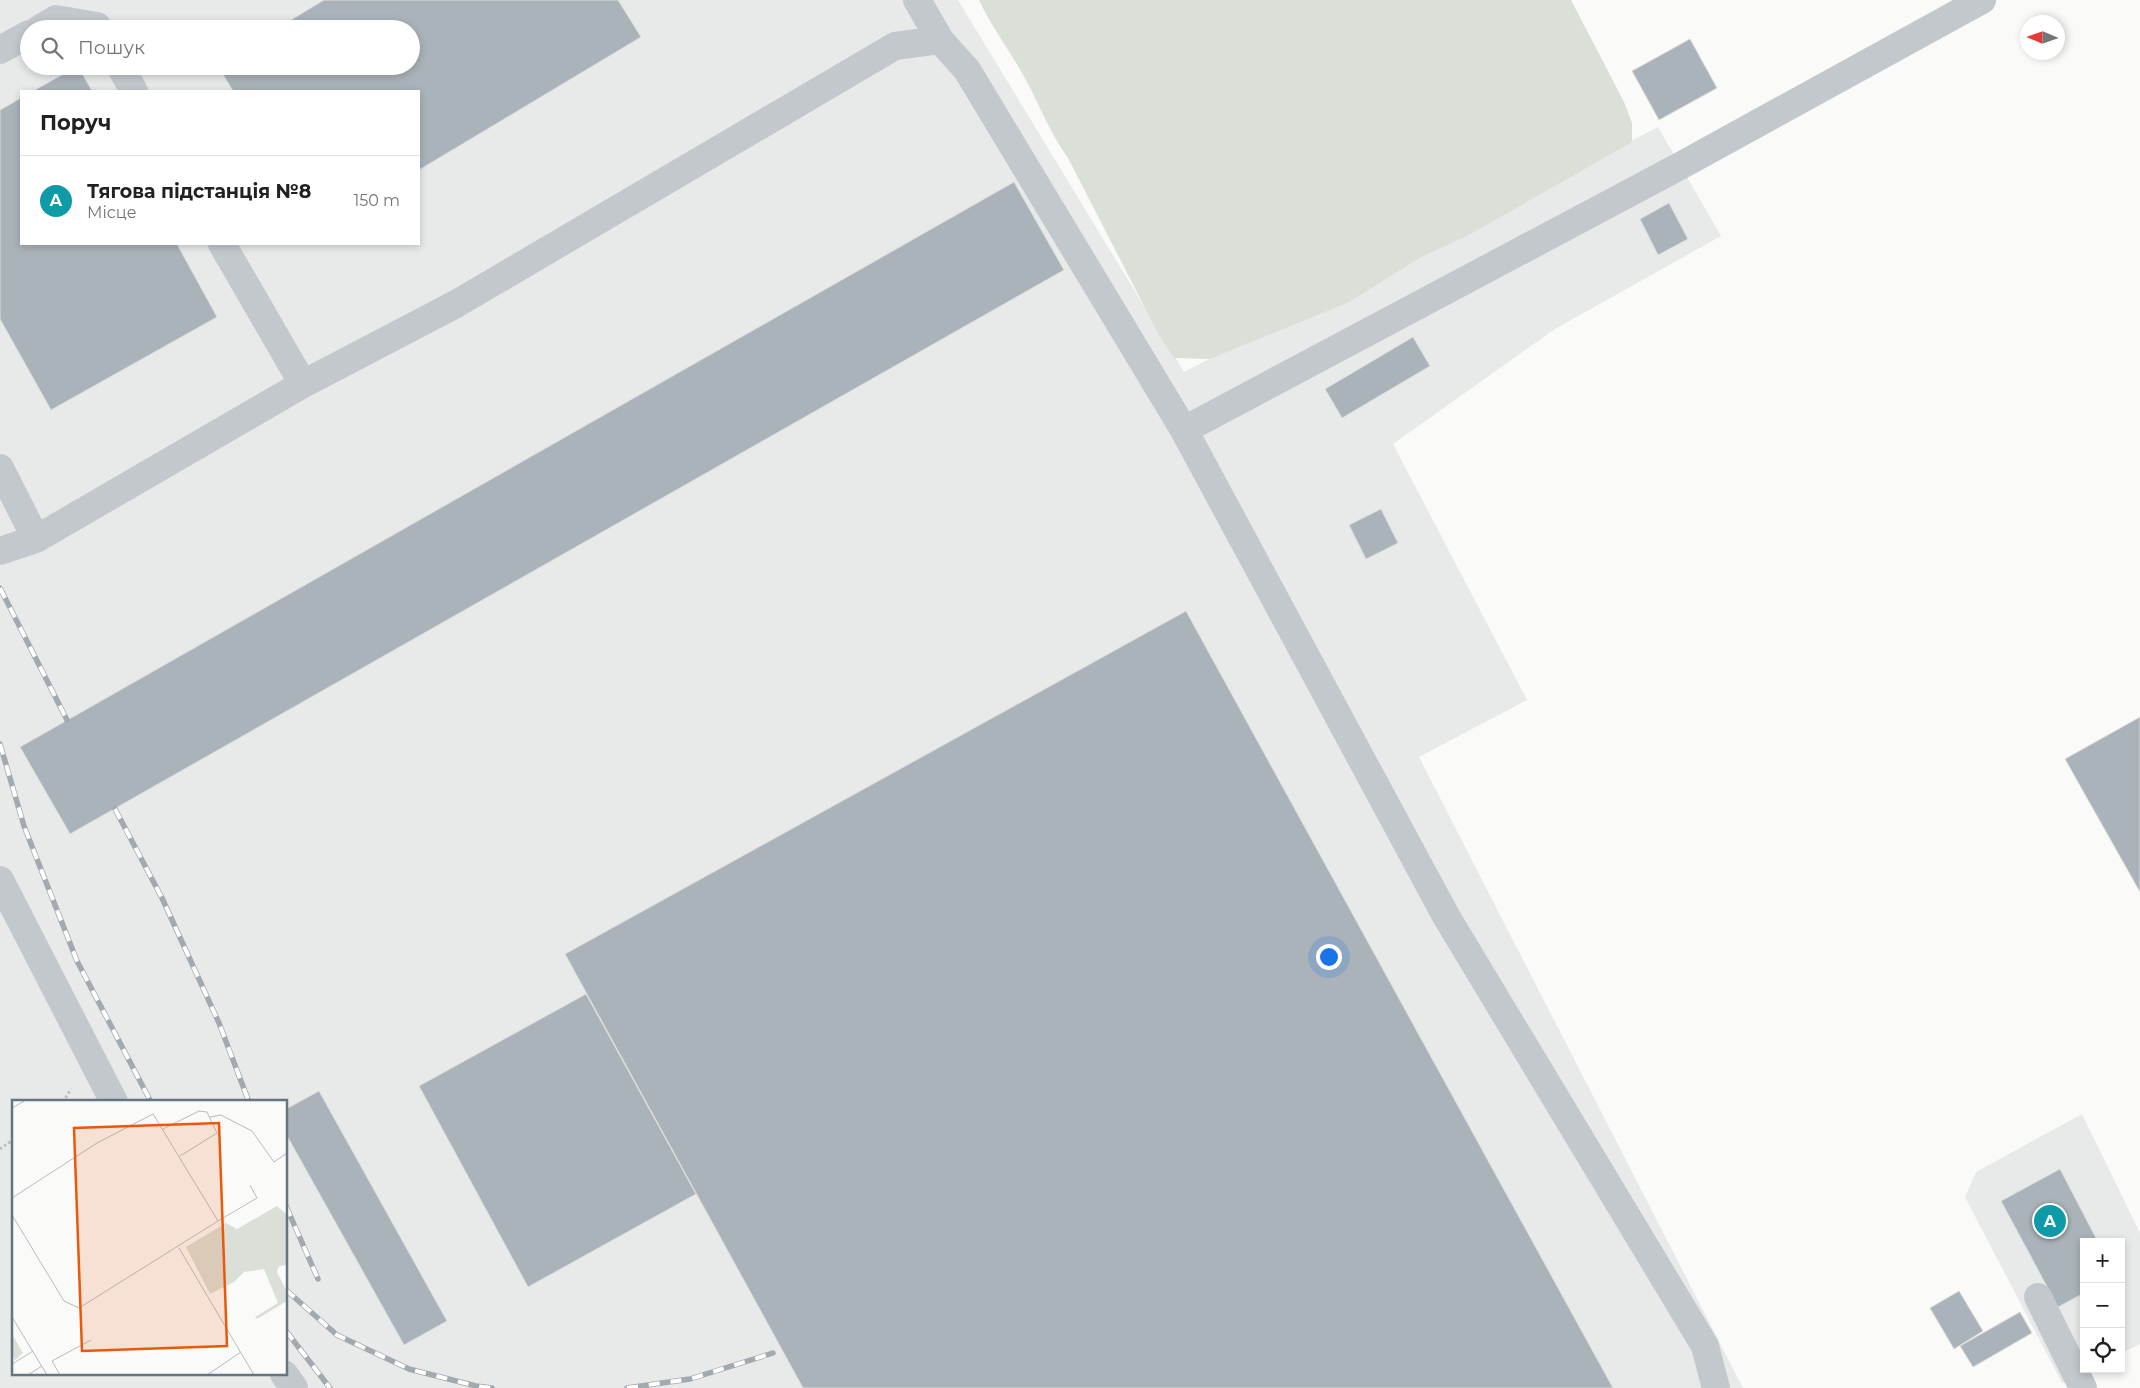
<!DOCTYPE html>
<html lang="uk">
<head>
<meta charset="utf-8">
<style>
	:root { --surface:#fff; --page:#f2f2f2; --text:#202124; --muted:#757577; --line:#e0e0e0; --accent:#e4572e }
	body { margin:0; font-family:Montserrat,sans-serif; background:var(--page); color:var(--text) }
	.controls { position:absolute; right:15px; bottom:15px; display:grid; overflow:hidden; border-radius:0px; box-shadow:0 2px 8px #0003 }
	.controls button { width:45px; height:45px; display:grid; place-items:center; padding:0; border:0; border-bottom:1px solid var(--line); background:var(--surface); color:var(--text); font:25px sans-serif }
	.compass { position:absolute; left:2020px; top:15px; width:45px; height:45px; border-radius:50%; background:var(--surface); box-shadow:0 2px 8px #0003; rotate:272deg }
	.you { position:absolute; left:1328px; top:956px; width:18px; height:18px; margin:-12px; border:4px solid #fff; border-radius:50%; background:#1a73e8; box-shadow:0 0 0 8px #1a73e833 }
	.badge { display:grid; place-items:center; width:32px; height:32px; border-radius:50%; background:var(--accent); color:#fff; font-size:16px; font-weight:700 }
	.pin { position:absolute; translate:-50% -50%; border:2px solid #fff; box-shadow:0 1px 5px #0006 }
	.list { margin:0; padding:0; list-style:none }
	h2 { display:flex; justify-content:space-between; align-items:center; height:65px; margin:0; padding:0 20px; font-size:21px }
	h2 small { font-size:16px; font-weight:400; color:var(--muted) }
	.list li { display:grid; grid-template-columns:32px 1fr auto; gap:15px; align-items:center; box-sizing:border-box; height:90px; padding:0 20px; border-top:1px solid var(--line) }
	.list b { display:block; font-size:19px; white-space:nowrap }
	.list p { margin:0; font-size:16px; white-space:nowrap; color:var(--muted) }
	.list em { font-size:16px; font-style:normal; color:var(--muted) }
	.icon { flex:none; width:28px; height:28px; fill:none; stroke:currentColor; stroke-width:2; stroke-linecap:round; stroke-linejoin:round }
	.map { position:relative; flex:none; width:2140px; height:1388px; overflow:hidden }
	.search { position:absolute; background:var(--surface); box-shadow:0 2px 8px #0003; left:20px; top:20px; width:400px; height:55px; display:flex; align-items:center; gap:12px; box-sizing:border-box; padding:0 18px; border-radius:28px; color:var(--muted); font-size:19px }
	.panel { position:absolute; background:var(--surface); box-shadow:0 2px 8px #0003; left:20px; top:90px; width:400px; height:155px; border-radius:0px }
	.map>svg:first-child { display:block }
</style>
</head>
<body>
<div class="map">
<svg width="2140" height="1388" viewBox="0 0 2140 1388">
	<rect width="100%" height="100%" fill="#fafaf8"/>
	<path fill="#e8e9e9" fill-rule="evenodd" d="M0,0H958L1184,372L1658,127L1721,236L1555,329L1393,444L1527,700L1419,757L1743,1388H0ZM29,29H411V66H29ZM21,91H419V244H21ZM14,1102H286V1374H14Z
		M2082,1114L2140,1233V1344L2121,1353V1242H2084V1369H2090L2062,1383L1965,1197L1976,1172Z"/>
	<path fill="#dadfd7" d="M979,0H1571L1624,102L1632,123V142L1467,236L1421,257L1349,302L1210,359L1174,358L1160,337L1068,158C1050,133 1040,106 1026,80C1011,52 992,28 979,0Z"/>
	<path fill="#aab3b9" stroke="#dcdcda" d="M324,0H618L641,37L419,170V91H233L218,66H411V29H276Z
		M1690,39L1717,88L1659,120L1632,71Z
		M78,66L92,91H33Z
		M21,98V244H177L217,317L51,410L0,319V110Z
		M1014,182L1064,270L70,834L20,747Z
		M1669,203L1688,239L1658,255L1640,219Z
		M1413,337L1430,366L1342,418L1325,389Z
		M1381,509L1398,543L1366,559L1349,525Z
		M1186,611L1613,1388H803L565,954Z
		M2140,717V892L2065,759Z
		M586,994L696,1194L528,1287L419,1086Z
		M319,1091L447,1321L404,1345L286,1134V1109Z
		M2060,1169L2098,1242H2084V1293L2058,1307L2001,1201Z
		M1959,1291L1983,1331L1954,1349L1930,1308Z
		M2020,1312L2032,1333L1973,1367L1960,1346Z"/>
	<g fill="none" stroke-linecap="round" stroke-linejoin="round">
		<path stroke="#bbbfc2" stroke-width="3" stroke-dasharray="2.5 2.5" stroke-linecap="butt" d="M63,1102L71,1089
			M0,1149L14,1139"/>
		<path stroke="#c3c8cc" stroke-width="28" d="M917,0L940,40
			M39,29L56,19L97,26L99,29
			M0,50L29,34
			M120,66L134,91
			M222,244L303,384
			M1184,430L1680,166L1982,0
			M0,468L36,539
			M0,551L36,539L303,384L456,304L895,46L940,40L967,70L1184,430L1446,916L1705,1346L1716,1388
			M0,880L114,1102
			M2038,1297L2083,1388
			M284,1374L294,1388"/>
		<defs>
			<path id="rail" d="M0,588L67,720
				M0,744L24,826L77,961L151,1102
				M115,809L162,898L219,1023L249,1102
				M286,1206L318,1279
				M286,1290L337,1335L409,1369L476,1386L492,1388
				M286,1331L330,1388
				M627,1388L690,1379L773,1353"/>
		</defs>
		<use href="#rail" stroke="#a2aab0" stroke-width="5.5"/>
		<use href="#rail" stroke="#fff" stroke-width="4" stroke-dasharray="11" stroke-linecap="butt"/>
	</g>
	<g transform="translate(12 1100)">
		<rect width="275" height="275" fill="#fafaf8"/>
		<path d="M265,106L275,115V165L267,166L265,172L275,192V201L245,219L243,217L266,203L252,169L232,172L222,182L198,194L174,147L214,123L225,129ZM0,234L11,253L3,260L0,254Z" fill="#dadfd7"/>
		<path fill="none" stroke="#b5bdc2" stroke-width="1" d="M0,8L14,0M198,17L209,15L240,31L262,62L275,53M151,29L187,11L195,12L205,33L168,56M0,98L85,43L141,14L206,121L67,208L52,201L0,115M206,121L245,98L238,85M167,148L242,275M0,217L35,275M0,264L21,251M16,275L30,266M48,275L40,261L79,240M195,275L229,252"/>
		<path fill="#e8590c" fill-opacity="0.15" stroke="#e8590c" stroke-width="2.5" d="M207,23L215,246L70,251L62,28Z"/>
		<rect width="275" height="275" fill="none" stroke="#657683" stroke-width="2.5"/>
	</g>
</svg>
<div class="controls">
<button>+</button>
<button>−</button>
<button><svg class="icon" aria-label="locate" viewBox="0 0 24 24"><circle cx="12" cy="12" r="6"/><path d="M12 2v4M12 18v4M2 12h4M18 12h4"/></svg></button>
</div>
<svg class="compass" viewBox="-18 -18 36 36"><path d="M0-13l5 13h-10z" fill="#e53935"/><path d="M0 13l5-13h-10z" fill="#757577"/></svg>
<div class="you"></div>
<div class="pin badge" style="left:2050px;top:1221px;background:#0f9aa8">A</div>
<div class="search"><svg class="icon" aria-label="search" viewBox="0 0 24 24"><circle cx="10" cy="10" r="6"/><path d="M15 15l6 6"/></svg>Пошук</div>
<section class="panel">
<h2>Поруч<small></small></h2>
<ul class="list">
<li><span class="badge" style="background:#0f9aa8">A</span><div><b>Тягова підстанція №8</b><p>Місце</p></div><em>150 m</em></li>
</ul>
</section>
</div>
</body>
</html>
